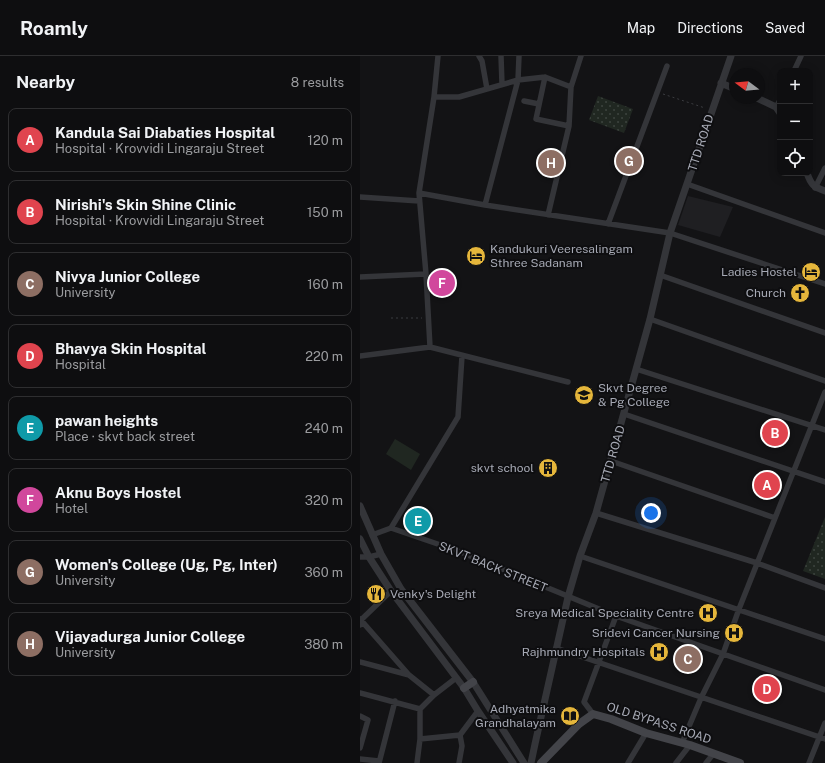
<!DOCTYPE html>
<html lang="en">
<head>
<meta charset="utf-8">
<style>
	:root { --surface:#0e0e10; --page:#171719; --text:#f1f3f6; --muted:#9b9c9f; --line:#2e2e30; --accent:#e5b63b }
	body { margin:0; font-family:"Public Sans",sans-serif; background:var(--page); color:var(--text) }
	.controls { position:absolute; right:12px; top:12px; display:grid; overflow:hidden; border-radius:8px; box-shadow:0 2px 10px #0003 }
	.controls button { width:36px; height:36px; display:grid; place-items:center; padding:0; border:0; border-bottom:1px solid var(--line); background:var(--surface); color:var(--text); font:20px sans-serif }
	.compass { position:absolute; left:369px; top:12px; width:36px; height:36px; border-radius:50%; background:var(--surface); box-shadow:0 2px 10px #0003; rotate:286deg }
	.you { position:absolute; left:291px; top:457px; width:14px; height:14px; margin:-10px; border:3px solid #fff; border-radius:50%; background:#1a73e8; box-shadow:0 0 0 6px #1a73e833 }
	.badge { display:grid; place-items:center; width:26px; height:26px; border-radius:50%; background:var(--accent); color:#fff; font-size:13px; font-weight:700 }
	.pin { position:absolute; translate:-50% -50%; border:2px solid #fff; box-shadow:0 1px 4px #0006 }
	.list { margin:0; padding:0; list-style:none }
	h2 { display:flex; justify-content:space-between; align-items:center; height:52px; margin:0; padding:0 16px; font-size:17px }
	h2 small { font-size:13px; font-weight:400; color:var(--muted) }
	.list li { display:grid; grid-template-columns:26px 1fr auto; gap:12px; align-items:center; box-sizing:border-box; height:64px; margin:0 8px 8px; padding:0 8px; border:1px solid var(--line); border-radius:8px }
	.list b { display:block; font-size:15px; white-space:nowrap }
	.list p { margin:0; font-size:13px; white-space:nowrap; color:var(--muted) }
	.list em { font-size:13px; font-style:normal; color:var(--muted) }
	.icon { flex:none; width:22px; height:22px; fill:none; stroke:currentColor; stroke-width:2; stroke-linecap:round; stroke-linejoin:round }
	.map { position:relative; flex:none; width:465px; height:707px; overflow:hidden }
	header { display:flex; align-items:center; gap:24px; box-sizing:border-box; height:56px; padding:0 20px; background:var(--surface); border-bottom:1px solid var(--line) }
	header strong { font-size:19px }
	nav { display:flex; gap:22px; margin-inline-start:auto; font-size:14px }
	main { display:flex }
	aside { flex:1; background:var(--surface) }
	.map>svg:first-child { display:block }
</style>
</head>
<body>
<header>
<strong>Roamly</strong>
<nav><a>Map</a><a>Directions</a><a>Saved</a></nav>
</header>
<main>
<aside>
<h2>Nearby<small>8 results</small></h2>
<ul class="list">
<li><span class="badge" style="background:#e0444e">A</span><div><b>Kandula Sai Diabaties Hospital</b><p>Hospital · Krovvidi Lingaraju Street</p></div><em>120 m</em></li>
<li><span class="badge" style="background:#e0444e">B</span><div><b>Nirishi's Skin Shine Clinic</b><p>Hospital · Krovvidi Lingaraju Street</p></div><em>150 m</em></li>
<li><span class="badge" style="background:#8d6e63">C</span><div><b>Nivya Junior College</b><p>University</p></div><em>160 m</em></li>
<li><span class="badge" style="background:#e0444e">D</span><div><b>Bhavya Skin Hospital</b><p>Hospital</p></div><em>220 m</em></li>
<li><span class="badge" style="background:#0f9aa8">E</span><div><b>pawan heights</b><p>Place · skvt back street</p></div><em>240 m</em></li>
<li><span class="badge" style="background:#d1479c">F</span><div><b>Aknu Boys Hostel</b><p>Hotel</p></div><em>320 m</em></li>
<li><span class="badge" style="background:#8d6e63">G</span><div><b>Women's College (Ug, Pg, Inter)</b><p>University</p></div><em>360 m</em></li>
<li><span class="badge" style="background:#8d6e63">H</span><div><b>Vijayadurga Junior College</b><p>University</p></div><em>380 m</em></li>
</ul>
</aside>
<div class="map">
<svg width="465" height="707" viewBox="0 0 465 707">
	<defs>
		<pattern id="park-dots" width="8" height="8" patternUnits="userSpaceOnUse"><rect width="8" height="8" fill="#202721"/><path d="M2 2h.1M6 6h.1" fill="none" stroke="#3d443f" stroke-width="1.8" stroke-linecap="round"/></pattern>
	</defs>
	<rect width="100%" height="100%" fill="#131315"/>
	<path fill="#1f1f22" d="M328,140L373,151L360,181L318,169Z"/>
	<path fill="url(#park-dots)" d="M238,40L273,53L264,77L229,64Z
		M465,461V523L443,515Z"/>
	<path fill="#202721" d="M35,383L60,398L51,414L26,398Z"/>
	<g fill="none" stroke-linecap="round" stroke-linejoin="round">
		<path stroke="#3b3c40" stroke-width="1" stroke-dasharray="2 3" stroke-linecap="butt" d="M303,38L345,52
			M31,262H62"/>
		<path stroke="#343539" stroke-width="5.5" d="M119,0L122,5L127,33
			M141,0L142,28
			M159,0L158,24L185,21L211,31
			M434,15L441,0
			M185,21L176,63L209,70
			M74,41H99L158,24L125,149
			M164,45L179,48
			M416,51L420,44
			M327,128L465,177
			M455,132L465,112
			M59,137L125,149L310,177L465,228
			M0,141L59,145
			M188,159L209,70L211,31L221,0
			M248,168L307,10
			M300,219L465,277
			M0,221L66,218
			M290,263L465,325
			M70,291L66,218L59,137L74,41L78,0
			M0,300L70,291L208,326
			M276,313L465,374
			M264,358L465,426
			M251,405L415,462
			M236,457L397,507L465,532
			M31,472L98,361L102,300
			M12,479L31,472L98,495L256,560L465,634
			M220,500L465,583
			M0,501H9L21,498
			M0,563L49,619
			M0,569L2,563L31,535
			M196,592L465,683
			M0,606L49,619L74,639L96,622
			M0,637L60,653L74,639
			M233,658L224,646L256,560
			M0,660L8,664L0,692
			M60,683V653
			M322,687L341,642L363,598L379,553L465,336
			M0,703L19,705
			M19,707L35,645
			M57,707L60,683L100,679L118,655
			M99,707L102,690L100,679
			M268,707L286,677
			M316,707L330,689
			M346,707L354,697
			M449,707L465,667"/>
		<path stroke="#343539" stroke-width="7" d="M361,27L375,33
			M397,42L416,51L420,57
			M447,117C451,129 454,131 465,135
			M0,450L21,498L41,533L113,626L164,707
			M0,483L9,501L31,535L104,632L118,655L153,707
			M171,707L175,688L208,541L220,500L236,457L290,263L310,177L371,0"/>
		<path stroke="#434449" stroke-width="8" d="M104,632L113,626
			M181,707L219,668L233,658L251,663L286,677L330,689L380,707"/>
	</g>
	<defs>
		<symbol id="hotel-disc" viewBox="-11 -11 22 22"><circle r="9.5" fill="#e5b63b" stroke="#0e0e10"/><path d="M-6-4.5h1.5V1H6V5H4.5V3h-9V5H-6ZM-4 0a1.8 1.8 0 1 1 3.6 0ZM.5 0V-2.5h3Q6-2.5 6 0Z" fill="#111"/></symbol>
		<symbol id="church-disc" viewBox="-11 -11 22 22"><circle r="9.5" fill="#e5b63b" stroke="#0e0e10"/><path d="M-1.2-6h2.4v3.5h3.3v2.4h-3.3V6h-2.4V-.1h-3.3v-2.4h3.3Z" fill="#111"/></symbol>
		<symbol id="university-disc" viewBox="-11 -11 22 22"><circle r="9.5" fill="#e5b63b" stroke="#0e0e10"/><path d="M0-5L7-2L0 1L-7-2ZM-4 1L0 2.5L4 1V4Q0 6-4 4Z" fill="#111"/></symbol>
		<symbol id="building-disc" viewBox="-11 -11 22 22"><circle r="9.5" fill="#e5b63b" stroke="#0e0e10"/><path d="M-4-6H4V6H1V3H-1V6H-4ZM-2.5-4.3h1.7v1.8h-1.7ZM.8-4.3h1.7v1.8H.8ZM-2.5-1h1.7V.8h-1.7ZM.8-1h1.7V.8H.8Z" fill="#111"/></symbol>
		<symbol id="restaurant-disc" viewBox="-11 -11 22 22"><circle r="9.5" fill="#e5b63b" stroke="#0e0e10"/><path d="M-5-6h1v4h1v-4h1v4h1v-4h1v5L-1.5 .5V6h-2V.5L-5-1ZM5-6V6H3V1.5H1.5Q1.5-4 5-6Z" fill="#111"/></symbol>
		<symbol id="hospital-disc" viewBox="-11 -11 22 22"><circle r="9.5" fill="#e5b63b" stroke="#0e0e10"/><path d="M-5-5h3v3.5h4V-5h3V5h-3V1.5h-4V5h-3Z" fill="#111"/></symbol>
		<symbol id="library-disc" viewBox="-11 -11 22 22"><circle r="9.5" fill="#e5b63b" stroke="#0e0e10"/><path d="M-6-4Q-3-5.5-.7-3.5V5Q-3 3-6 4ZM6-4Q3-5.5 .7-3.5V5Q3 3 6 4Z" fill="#111"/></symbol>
	</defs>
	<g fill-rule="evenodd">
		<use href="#hotel-disc" x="105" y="189" width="22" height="22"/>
		<use href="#hotel-disc" x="440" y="205" width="22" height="22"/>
		<use href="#church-disc" x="429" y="226" width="22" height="22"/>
		<use href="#university-disc" x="213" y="328" width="22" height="22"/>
		<use href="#building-disc" x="177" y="401" width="22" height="22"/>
		<use href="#restaurant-disc" x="5" y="527" width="22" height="22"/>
		<use href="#hospital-disc" x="337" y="546" width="22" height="22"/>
		<use href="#hospital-disc" x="363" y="566" width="22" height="22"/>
		<use href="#hospital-disc" x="288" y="585" width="22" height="22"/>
		<use href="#library-disc" x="199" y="649" width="22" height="22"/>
	</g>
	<g text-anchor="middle" stroke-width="4" stroke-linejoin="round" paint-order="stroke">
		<g font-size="12" fill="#a6a9b4" stroke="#0e0e10">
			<text transform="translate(341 87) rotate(-72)" y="4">TTD ROAD</text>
			<text transform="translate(253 398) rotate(-74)" y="4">TTD ROAD</text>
			<text transform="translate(133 511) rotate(22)" y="4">SKVT BACK STREET</text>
			<text transform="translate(299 667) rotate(18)" y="4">OLD BYPASS ROAD</text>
		</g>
		<g font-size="12" fill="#a6a9b4" stroke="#0e0e10" text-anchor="end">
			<text x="130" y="197" text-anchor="start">Kandukuri Veeresalingam<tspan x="130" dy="14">Sthree Sadanam</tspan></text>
			<text x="437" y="220">Ladies Hostel</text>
			<text x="426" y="241">Church</text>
			<text x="238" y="336" text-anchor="start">Skvt Degree<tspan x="238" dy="14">&amp; Pg College</tspan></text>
			<text x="174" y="416">skvt school</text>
			<text x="30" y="542" text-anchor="start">Venky's Delight</text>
			<text x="334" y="561">Sreya Medical Speciality Centre</text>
			<text x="360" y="581">Sridevi Cancer Nursing</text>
			<text x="285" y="600">Rajhmundry Hospitals</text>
			<text x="196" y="657">Adhyatmika<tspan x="196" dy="14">Grandhalayam</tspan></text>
		</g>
	</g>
</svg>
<div class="controls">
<button>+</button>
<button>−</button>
<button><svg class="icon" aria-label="locate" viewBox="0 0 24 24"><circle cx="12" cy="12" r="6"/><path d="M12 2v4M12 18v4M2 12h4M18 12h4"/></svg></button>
</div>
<svg class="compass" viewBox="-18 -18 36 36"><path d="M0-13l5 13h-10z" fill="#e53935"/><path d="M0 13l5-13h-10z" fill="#9b9c9f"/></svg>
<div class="you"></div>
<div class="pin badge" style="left:407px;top:429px;background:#e0444e">A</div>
<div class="pin badge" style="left:415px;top:377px;background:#e0444e">B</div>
<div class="pin badge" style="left:328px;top:603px;background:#8d6e63">C</div>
<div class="pin badge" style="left:407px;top:633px;background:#e0444e">D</div>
<div class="pin badge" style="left:58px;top:465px;background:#0f9aa8">E</div>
<div class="pin badge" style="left:82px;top:227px;background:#d1479c">F</div>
<div class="pin badge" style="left:269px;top:105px;background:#8d6e63">G</div>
<div class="pin badge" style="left:191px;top:107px;background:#8d6e63">H</div>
</div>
</main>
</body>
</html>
